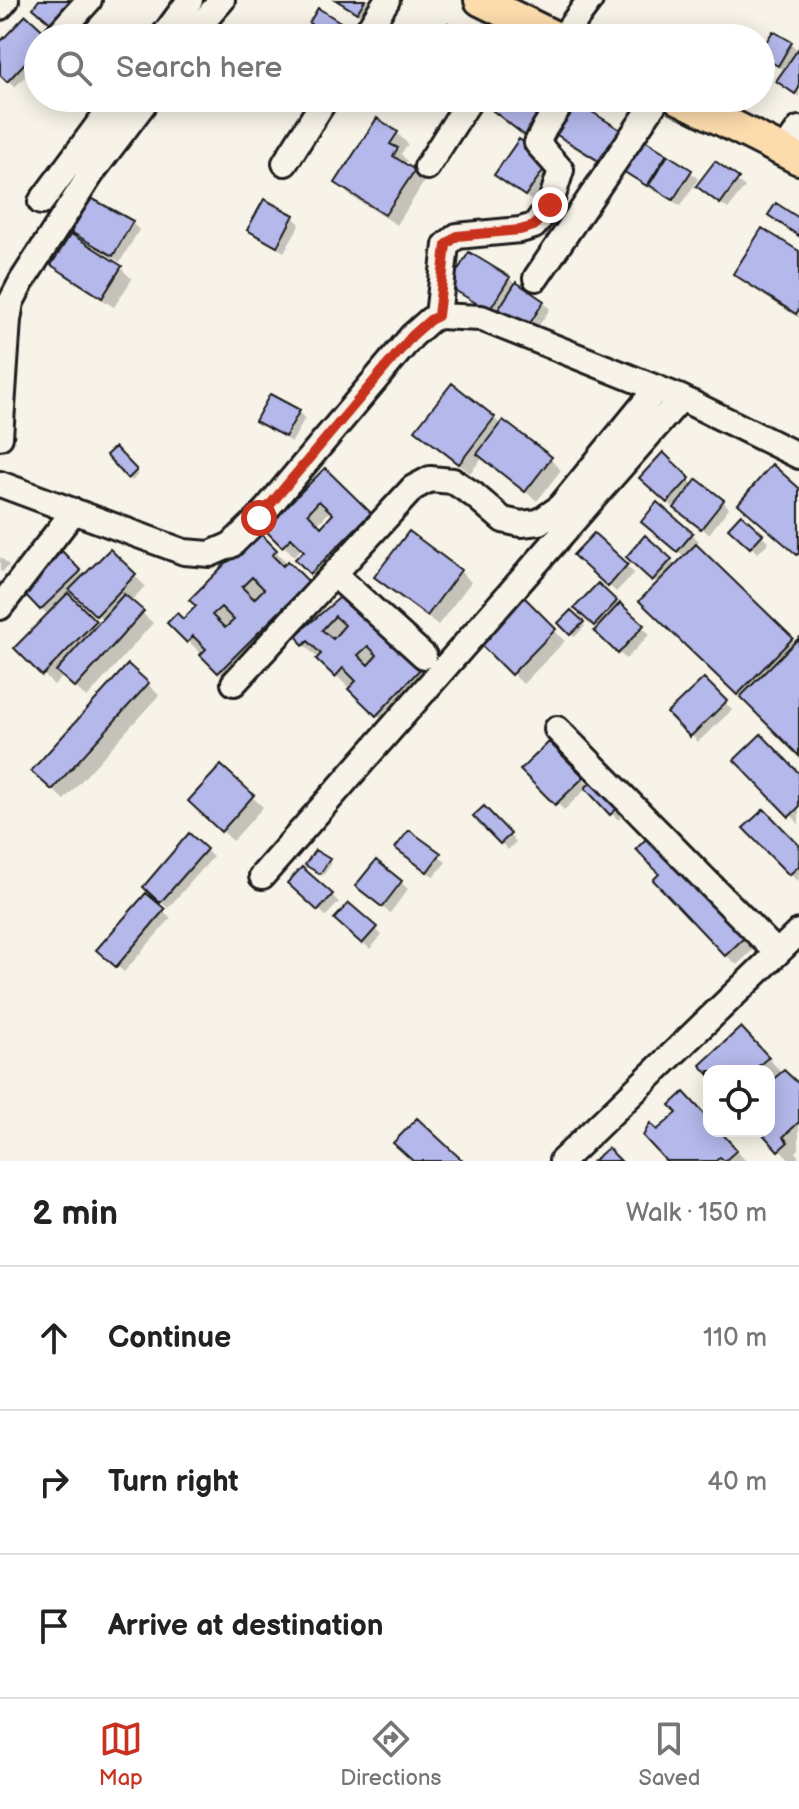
<!DOCTYPE html>
<html lang="en">
<head>
<meta charset="utf-8">
<style>
	:root { --surface:#fff; --page:#f2f2f2; --text:#222; --muted:#767676; --line:#e0e0e0; --accent:#c8321e }
	body { margin:0; font-family:"Balsamiq Sans",sans-serif; background:var(--page); color:var(--text) }
	.controls { position:absolute; right:24px; bottom:24px; display:grid; overflow:hidden; border-radius:16px; box-shadow:0 4px 20px #0003 }
	.controls button { width:72px; height:72px; display:grid; place-items:center; padding:0; border:0; border-bottom:2px solid var(--line); background:var(--surface); color:var(--text); font:40px sans-serif }
	.stop { position:absolute; width:24px; height:24px; margin:-18px; border:6px solid #c8321e; border-radius:50%; background:#fff }
	.stop.end { background:#c8321e; border-color:#fff; box-shadow:0 2px 8px #0008 }
	.list { margin:0; padding:0; list-style:none }
	h2 { display:flex; justify-content:space-between; align-items:center; height:104px; margin:0; padding:0 32px; font-size:34px }
	h2 small { font-size:26px; font-weight:400; color:var(--muted) }
	.list li { display:grid; grid-template-columns:52px 1fr auto; gap:24px; align-items:center; box-sizing:border-box; height:144px; padding:0 32px; border-top:2px solid var(--line) }
	.list b { display:block; font-size:30px; white-space:nowrap }
	.list em { font-size:26px; font-style:normal; color:var(--muted) }
	.icon { flex:none; width:44px; height:44px; fill:none; stroke:currentColor; stroke-width:2; stroke-linecap:round; stroke-linejoin:round }
	.map { position:relative; flex:none; width:799px; height:1161px; overflow:hidden }
	.search { position:absolute; background:var(--surface); box-shadow:0 4px 20px #0003; left:24px; right:24px; top:24px; height:88px; display:flex; align-items:center; gap:20px; box-sizing:border-box; padding:0 28px; border-radius:44px; color:var(--muted); font-size:30px }
	.sheet { height:536px; background:var(--surface) }
	nav { display:flex; justify-content:space-around; align-items:center; box-sizing:border-box; height:112px; border-top:2px solid var(--line); background:var(--surface); font-size:22px; color:var(--muted) }
	nav a { display:grid; justify-items:center; gap:4px }
	nav .on { color:var(--accent) }
	.map>svg:first-child { display:block }
</style>
</head>
<body>
<div class="map">
<svg width="799" height="1161" viewBox="0 0 799 1161">
	<rect width="100%" height="100%" fill="#f7f3e8"/>
	<filter id="ink" filterUnits="userSpaceOnUse"><feTurbulence type="fractalNoise" baseFrequency=".0125" numOctaves="2"/><feDisplacementMap in="SourceGraphic" scale="16" xChannelSelector="R" yChannelSelector="G"/><feConvolveMatrix kernelMatrix="1 2 1 2 8 2 1 2 1" color-interpolation-filters="sRGB"/></filter>
	<g filter="url(#ink)">
		<path fill="#0003" fill-rule="evenodd" d="M334,0H371L374,3L365,18Z
			M26,17L48,38H38V63L15,87L0,73V45Z
			M341,24L344,27L337,38L315,25Z
			M791,44L799,51V97L778,81L785,71L768,61L761,54Z
			M386,98H413L404,111Z
			M485,98H536L550,110L626,136L638,138L691,172L698,179L681,206L627,175L622,170L618,175L563,141L553,131L539,148L494,111Z
			M397,133L408,144L401,154L407,161L404,166L424,182L397,225L348,194L337,183Z
			M520,142L556,169L532,201L504,181Z
			M715,163L745,187L728,209L706,193Z
			M293,217L300,224L284,252L256,237L249,230Z
			M132,223L139,230L120,262L85,241V243L74,232Z
			M72,237L121,268L132,279L114,307L65,276L54,265Z
			M799,254V318L747,285L736,274Z
			M509,278L516,285L543,302L550,309L534,333L501,310L497,316L458,293L451,286Z
			M298,411L305,418L292,442L265,427L258,420Z
			M494,418L501,425L550,459L561,470L537,501L483,457L470,473L428,441L418,430Z
			M115,450L138,474L132,481L108,455Z
			M663,455L694,485L723,501L729,508L709,534L676,507L675,509L649,485Z
			M325,470L380,525L322,584L298,559L307,551L303,547L294,556L267,529ZM331,510L336,515L321,529L317,525Z
			M741,517L769,542L758,553L731,528Z
			M650,528L692,534L699,541L695,546L796,644L799,641V753L642,601L658,584L628,557L645,538L676,566L685,557Z
			M258,534L322,597L234,686L170,623L183,622Z
			M594,536L634,573L616,592L576,555Z
			M110,551L145,586L130,602L153,623L87,698L63,676L54,685L17,648L49,616L24,591L62,554L85,577ZM74,592L103,620L98,626L69,597Z
			M0,557L9,565L2,572L0,571Z
			M460,571L471,582L438,625L388,588L377,577Z
			M598,586L650,634L626,659L596,631L599,628L577,608Z
			M346,595L437,680L391,728L304,645L299,635Z
			M521,597L565,641L523,684L479,640Z
			M571,612L585,626L575,637L561,623Z
			M128,666L159,695L64,800L44,782Z
			M704,680L732,710L698,742L670,713Z
			M549,744L590,786L626,813L618,820L587,788L564,810L523,770Z
			M737,760L799,776V825L795,819Z
			M221,768L263,807L233,841L201,811Z
			M484,809L516,842L508,850L476,816Z
			M746,828L799,847V879L797,881Z
			M652,836L756,947L737,965L726,955Z
			M206,850L213,857L168,908L152,894Z
			M405,855H439L446,862L434,877Z
			M328,861L331,864L323,876L310,867Z
			M302,869L339,902L326,916L297,890Z
			M401,882L408,889L390,913L364,893Z
			M146,896L171,918L124,972L106,957Z
			M344,926L375,928L382,935L370,949Z
			M755,1044L782,1073L799,1087V1149L796,1152L799,1159L797,1161H791L763,1131H769V1071L709,1072L703,1065Z
			M709,1121V1131H718L746,1161H669L657,1133Z"/>
		<path fill="#b4b8ea" stroke="#1c1c1c" stroke-width="2" fill-rule="evenodd" d="M39,0H76L54,26L33,8Z
			M336,0H365L357,13Z
			M318,8L342,23L333,37L309,23Z
			M26,15L50,37L38,38V49L7,82L0,75V42Z
			M386,19L414,38H373Z
			M448,23L469,38H437Z
			M773,31L792,42L778,66L761,56V50Z
			M799,48V88L795,94L776,81Z
			M483,98H539L552,108L528,138L480,101Z
			M570,98L627,134L607,166L549,130Z
			M377,118L398,132L390,144L398,148L393,156L415,170L385,215L335,183Z
			M638,136L667,154L647,186L618,168Z
			M519,139L550,161L525,196L494,175Z
			M668,155L692,170L673,200L649,185Z
			M715,161L739,178L720,204L696,186Z
			M91,198L133,221L113,256L71,232Z
			M264,199L294,215L277,247L247,230Z
			M776,203L799,218V236L768,215Z
			M762,228L799,251V309L796,314L733,274Z
			M71,234L122,266L102,298L51,265Z
			M469,252L510,277L489,311L448,286Z
			M516,282L544,301L527,328L498,310Z
			M452,383L495,417L459,464L415,430Z
			M270,394L300,410L285,437L255,421Z
			M503,420L552,457L525,492L477,454Z
			M115,447L137,470L128,479L106,455Z
			M663,452L690,478L667,503L639,478Z
			M772,464L799,488V553L797,555L738,504Z
			M325,468L371,513L310,574L295,559L304,551L291,538L282,547L264,529ZM319,501L333,514L321,527L308,513Z
			M697,479L724,500L701,529L674,508Z
			M657,502L693,533L677,552L641,522Z
			M741,514L763,534L750,548L728,528Z
			M258,531L277,550L272,555L283,566L288,561L309,582L218,673L200,655L206,649L193,636L187,643L167,623L177,613L183,619L196,606L189,600ZM252,577L264,589L254,599L242,587ZM221,607L234,620L225,628L212,615Z
			M409,531L461,570L427,616L374,577Z
			M594,533L628,564L608,587L573,555Z
			M645,535L672,559L652,581L626,557Z
			M696,544L793,638L737,695L639,601Z
			M110,549L136,574L96,616L69,590Z
			M62,551L81,571L40,610L22,591Z
			M598,583L617,601L594,626L574,608Z
			M346,592L424,665L376,716L348,689L356,681L343,668L335,677L316,659L321,654L308,641L303,646L296,635ZM335,616L345,625L333,639L322,630ZM368,646L377,655L368,665L358,655Z
			M68,593L96,621L42,676L14,648Z
			M124,594L144,611L75,688L56,671Z
			M521,594L556,629L511,675L476,640Z
			M620,603L644,625L618,654L594,631Z
			M571,610L584,622L570,635L558,623Z
			M799,638V756L740,697Z
			M128,664L149,683L52,790L31,771Z
			M704,678L727,701L690,737L667,713Z
			M761,734L799,773V807L789,817L734,760Z
			M549,742L584,777L555,805L520,770Z
			M221,765L254,795L221,832L188,801Z
			M595,778L621,805L610,815L585,788Z
			M484,806L511,834L500,844L473,816Z
			M764,809L799,845V866L789,875L743,828Z
			M409,830L441,853L427,872L395,848Z
			M189,833L207,849L160,903L143,887Z
			M652,833L747,935L725,956L653,880L659,874L636,849Z
			M315,850L330,859L320,874L305,865Z
			M376,860L402,881L382,907L355,886Z
			M302,867L333,894L318,911L287,883Z
			M146,893L165,909L116,967L96,950Z
			M349,903L377,927L362,944L334,919Z
			M741,1027L769,1057L757,1067L761,1071H709V1075L700,1065Z
			M784,1070L799,1084V1122L783,1137L788,1142L778,1151L760,1131H769V1080L770,1082Z
			M684,1092L709,1119V1131H720L737,1150L725,1161L720,1157L716,1161H666L643,1136L650,1123L657,1130L677,1113L670,1105Z
			M417,1118L463,1161H413L393,1143Z
			M608,1148L621,1161H593Z"/>
		<g fill="none" stroke-linecap="round" stroke-linejoin="round">
			<defs>
				<path id="minor" d="M0,7L6,0
					M55,38L89,0
					M162,38L190,0
					M189,38L222,0
					M363,38L387,0
					M508,38L520,20
					M562,38L590,0
					M784,151L799,129
					M285,163L326,98
					M427,167L471,98
					M41,202L118,98
					M536,278L658,98
					M438,316L446,245L457,236L520,230L534,226L550,205L561,170L537,143L545,127L565,98
					M0,437L8,320L11,302L22,281L93,171L148,98
					M0,484L184,552L210,554L231,545L259,518L412,336L430,320L438,316L481,318L681,398
					M334,574L424,656
					M0,607L74,511
					M234,683L413,488L430,479L453,481L474,495L503,520L521,524L539,522L559,508L657,388
					M557,729L777,953
					M262,876L681,398L799,456
					M562,1161L799,932"/>
				<path id="major" d="M480,0L557,38
					M678,98L799,159"/>
			</defs>
			<use href="#minor" stroke="#1c1c1c" stroke-width="30"/>
			<use href="#major" stroke="#1c1c1c" stroke-width="36"/>
			<use href="#minor" stroke="#f7f3e8" stroke-width="24"/>
			<use href="#major" stroke="#fcdcac" stroke-width="30"/>
		</g>
	</g>
	<g fill="none" stroke-linecap="round" stroke-linejoin="round" filter="url(#ink)">
		<path stroke="#c8321e" stroke-width="10" d="M259,518L412,336L430,320L438,316L446,245L457,236L520,230L534,226L550,205"/>
	</g>
</svg>
<div class="controls">
<button><svg class="icon" aria-label="locate" viewBox="0 0 24 24"><circle cx="12" cy="12" r="6"/><path d="M12 2v4M12 18v4M2 12h4M18 12h4"/></svg></button>
</div>
<div class="stop" style="left:259px;top:518px"></div>
<div class="stop end" style="left:550px;top:205px"></div>
<div class="search"><svg class="icon" aria-label="search" viewBox="0 0 24 24"><circle cx="10" cy="10" r="6"/><path d="M15 15l6 6"/></svg>Search here</div>
</div>
<section class="sheet">
<h2>2 min<small>Walk · 150 m</small></h2>
<ul class="list">
<li><svg class="icon" aria-label="ahead" viewBox="0 0 24 24"><path d="M12 20V5M6 11l6-6 6 6"/></svg><div><b>Continue</b></div><em>110 m</em></li>
<li><svg class="icon" aria-label="right" viewBox="0 0 24 24"><path d="M7 20v-9h11M14 6l5 5-5 5"/></svg><div><b>Turn right</b></div><em>40 m</em></li>
<li><svg class="icon" aria-label="arrive" viewBox="0 0 24 24"><path d="M6 21V4h12l-3 4 3 4H6"/></svg><div><b>Arrive at destination</b></div></li>
</ul>
</section>
<nav>
<a class="on"><svg class="icon" aria-label="map" viewBox="0 0 24 24"><path d="M3 6l6-2 6 2 6-2v14l-6 2-6-2-6 2zM9 4v14M15 6v14"/></svg>Map</a>
<a><svg class="icon" aria-label="directions" viewBox="0 0 24 24"><path d="M12 3l9 9-9 9-9-9zM9 14v-3h6M13 9l2 2-2 2"/></svg>Directions</a>
<a><svg class="icon" aria-label="saved" viewBox="0 0 24 24"><path d="M7 4h10v16l-5-4-5 4z"/></svg>Saved</a>
</nav>
</body>
</html>
